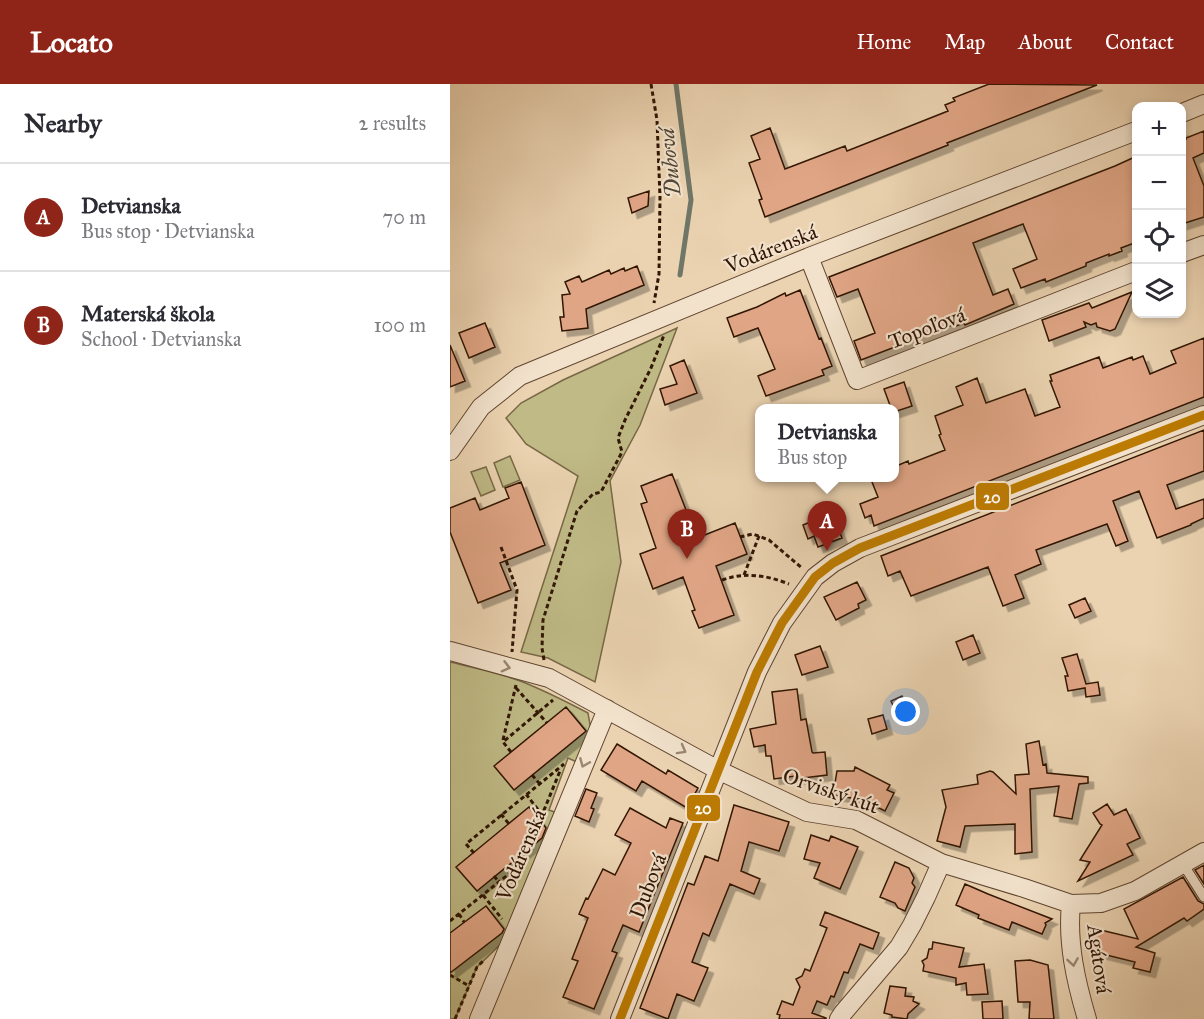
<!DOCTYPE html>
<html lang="en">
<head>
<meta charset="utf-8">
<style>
	:root { --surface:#fff; --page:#f2f2f3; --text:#2b2b33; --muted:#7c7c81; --line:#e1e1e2; --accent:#8f2418 }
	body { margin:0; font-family:"IM FELL Great Primer",serif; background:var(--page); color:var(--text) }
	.controls { position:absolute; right:18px; top:18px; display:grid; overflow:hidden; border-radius:12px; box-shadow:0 3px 9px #0003 }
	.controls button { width:54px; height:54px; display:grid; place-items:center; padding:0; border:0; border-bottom:2px solid var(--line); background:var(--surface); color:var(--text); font:30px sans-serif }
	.you { position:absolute; left:456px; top:628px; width:21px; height:21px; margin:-15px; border:4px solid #fff; border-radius:50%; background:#1a73e8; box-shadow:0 0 0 9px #1a73e833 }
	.badge { display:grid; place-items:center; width:39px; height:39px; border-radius:50%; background:var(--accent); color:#fff; font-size:20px; font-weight:700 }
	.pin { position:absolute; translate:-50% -50px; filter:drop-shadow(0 2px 3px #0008) }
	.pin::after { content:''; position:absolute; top:32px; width:21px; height:18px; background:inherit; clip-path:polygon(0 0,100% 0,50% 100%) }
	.popup { position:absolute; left:305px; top:320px; width:144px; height:78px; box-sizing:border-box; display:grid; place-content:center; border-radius:12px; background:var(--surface); filter:drop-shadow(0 2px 4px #0005); font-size:20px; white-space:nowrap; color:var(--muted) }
	.popup b { font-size:22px; color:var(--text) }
	.popup::after { content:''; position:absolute; left:50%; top:100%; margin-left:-12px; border:12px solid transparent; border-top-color:var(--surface) }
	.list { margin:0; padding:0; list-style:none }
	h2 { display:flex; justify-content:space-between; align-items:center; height:78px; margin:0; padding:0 24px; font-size:26px }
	h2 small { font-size:20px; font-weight:400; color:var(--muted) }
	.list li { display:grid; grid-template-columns:39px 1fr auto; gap:18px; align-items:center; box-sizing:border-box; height:108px; padding:0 24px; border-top:2px solid var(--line) }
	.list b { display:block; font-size:22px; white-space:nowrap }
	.list p { margin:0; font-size:20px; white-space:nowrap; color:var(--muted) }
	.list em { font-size:20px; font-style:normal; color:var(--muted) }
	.icon { flex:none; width:33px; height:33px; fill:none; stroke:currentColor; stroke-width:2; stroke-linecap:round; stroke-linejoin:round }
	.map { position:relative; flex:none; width:754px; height:935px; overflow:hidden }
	header { display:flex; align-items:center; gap:36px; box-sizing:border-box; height:84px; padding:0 30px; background:var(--accent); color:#fff }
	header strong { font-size:28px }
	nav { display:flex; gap:33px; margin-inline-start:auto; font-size:21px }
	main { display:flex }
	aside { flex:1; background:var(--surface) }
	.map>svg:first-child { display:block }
</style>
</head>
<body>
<header>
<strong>Locato</strong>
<nav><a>Home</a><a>Map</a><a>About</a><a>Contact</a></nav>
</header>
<main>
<aside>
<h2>Nearby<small>2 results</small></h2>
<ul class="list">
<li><span class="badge">A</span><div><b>Detvianska</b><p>Bus stop · Detvianska</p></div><em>70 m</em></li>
<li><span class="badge">B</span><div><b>Materská škola</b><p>School · Detvianska</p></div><em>100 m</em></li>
</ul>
</aside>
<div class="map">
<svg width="754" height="935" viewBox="0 0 754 935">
	<defs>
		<filter id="shadow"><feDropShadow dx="5.5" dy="5.5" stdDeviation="0" flood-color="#0004"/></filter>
	</defs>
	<rect width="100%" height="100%" fill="#ebd3b1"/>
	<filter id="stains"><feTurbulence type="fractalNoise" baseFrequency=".00333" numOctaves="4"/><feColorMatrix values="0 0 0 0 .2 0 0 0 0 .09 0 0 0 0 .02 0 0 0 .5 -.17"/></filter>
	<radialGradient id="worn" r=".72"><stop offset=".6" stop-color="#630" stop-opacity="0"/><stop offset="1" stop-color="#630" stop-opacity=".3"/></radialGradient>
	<path fill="#bfba86" stroke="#786846" stroke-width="1.5" d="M227,244L190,341L160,397L171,478L145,598L98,574L71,568L128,392L76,360L56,334L71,319L113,296Z
		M60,372L70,396L53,403L44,379Z
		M36,383L45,406L31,412L21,388Z
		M0,578C25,584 50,589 73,598C95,607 117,618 138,629L141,646L129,679L118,674L99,726L110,730L52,859L27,883L5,935H0Z"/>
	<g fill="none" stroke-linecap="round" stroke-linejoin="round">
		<path stroke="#6f7768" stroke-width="5" d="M226,0L241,116L230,191"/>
	</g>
	<path fill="#e0a585" stroke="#311605" stroke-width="1.5" filter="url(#shadow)" d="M539,0L647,1L497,59L498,61L315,133L309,116L312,115L299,79L310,75L301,52L320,44L335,85L395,62L397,67L498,27L495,21L505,17L503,14Z
		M732,46L736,56V54L754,47V69L743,74L754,102V133L732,140Z
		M687,72V158L671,164L672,167L659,172V170L636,179V182L596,198L595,195L571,204L563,185L587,175L573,140L523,159L543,211L558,205L564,220L515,241L514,239L506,242L505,240L411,276L404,257L425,249L408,205L387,213L379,193L665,82Z
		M199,107L198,122L182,129L178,114Z
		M187,182L194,201L136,225L138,244L112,247L110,233H114L112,211L120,210L115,198L129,192L132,198L159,186L161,190L174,184L175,187Z
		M350,206L369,255L371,254L382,282L372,286L374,291L316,312L308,292L325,285L308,244L284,253L277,234L307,223L335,209L336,212Z
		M682,208L665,245L660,247L647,243L646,239L641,241L634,238L636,243L599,257L592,236L639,219L642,224Z
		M35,239L45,263L19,274L9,249Z
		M754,254V313L424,442L421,431L415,434L410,420L428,413L420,393H444V383L458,377L459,380L495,366L489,351L491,350L485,332L513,321L506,303L527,294L536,319L575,305L585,332L610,323L600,297H602L600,291L649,273L653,284L682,273L683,276L693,272L700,290L726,279L721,267Z
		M0,261L15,297L0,303Z
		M234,276L247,309L215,321L210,305L227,300L220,282Z
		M454,298L462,322L444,328V324H441L434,305Z
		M754,346V387L717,401L726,425L754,415V434L741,440V441L707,454L689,407L663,417L678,457L666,462L657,440L586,466L591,480L565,491L574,514L553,522L538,483L461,512L450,487L438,492L431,472Z
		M222,390L247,454L285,439L297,470L266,482L284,531L249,544L242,527L245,526L233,493L203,505L190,470L206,464L191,420L197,418L191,402Z
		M71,398L95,461L50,479L61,506L28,519L0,448V424L25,414L30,426L59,414L55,404Z
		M382,429L392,454L368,463L364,452L358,455L353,441Z
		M407,498L416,516L408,520L409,524L386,536L374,513Z
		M635,514L641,527L625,534L619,521Z
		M523,551L530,569L513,576L506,558Z
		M370,562L378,583L352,591L345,571Z
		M627,570L636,600L648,598L650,611L636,613L635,604L618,607L615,592H618L612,574Z
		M347,605L351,636L356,635L362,668L363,669L375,668L377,691L345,695V692L324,695L321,672H316L315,661L304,663L300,645L326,640L322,608Z
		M452,612L459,625L447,630L441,617Z
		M116,623L136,647L135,648L64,706L44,682Z
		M433,631L437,645L422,650L418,635Z
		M589,657L593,681L596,680L597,689L638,693V699L629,700L622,735L604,732L609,702L580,705L582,768L565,770V740L515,742L510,763L487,757L496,723L492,706L528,700L527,691L540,687L543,688L566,710L565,691L579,690L576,660Z
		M167,660L216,690L218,686L248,704L237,724L192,697L186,707L151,686Z
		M405,683L440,701L437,706L444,709L435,727L413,716L383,711L387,687H404Z
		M136,705L147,709L141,724L144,725L139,738L125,732Z
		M657,720L664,731L676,725L690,754L677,760L683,771L628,797L640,778L630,776L652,741L650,740L643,729Z
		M284,721L339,738L329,767L299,758L291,787L310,795L304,810L280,800L259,852L253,849L242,878L258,884L244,917L227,910L218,935L190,924L238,799L244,801L255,772L268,777Z
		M79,723L96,744L92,754L27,807L6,783Z
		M180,724L216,744L220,734L233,739L189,848L173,841L162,867L167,869L144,925L113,913L128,877L122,875L138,834L129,830L136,814L138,815L153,785L165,791L181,759L165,751Z
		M361,751L379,757L381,752L408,763L390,805L364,794L370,779L354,775Z
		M445,778L459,784L464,794L462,799L465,803L455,827L448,824L445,819L430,813Z
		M754,781V800L745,786Z
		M733,793L748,817L754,820V825L737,837L734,834L686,863L705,869L700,888L683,884L685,878L636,866L642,844L688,855L674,825Z
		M515,800L538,810L602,835L595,839L596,841L592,850L562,838L559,846L528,834L529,831L506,821Z
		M36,822L54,845L52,849L0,889V849Z
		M375,828L429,849L423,865L410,860L398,889L394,888L384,913L381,912L377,921L367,917L362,929L376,934V935H329L330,931L327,930L332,917L343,921L350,903L346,895L352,892L355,885L360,887L377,844L370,841Z
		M483,858L514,864L509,883L534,880L538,910L517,911L516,899L506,901V894L473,887L474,881L472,877L477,874L479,865H482Z
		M580,876L598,881L604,935H579L580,918H568L565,877Z
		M440,902L456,904L455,912L464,913L463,917L469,920L458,930L457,935L442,933V931L434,929Z
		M552,917L553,935H533L532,918Z"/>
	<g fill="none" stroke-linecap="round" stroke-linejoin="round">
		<defs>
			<path id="service" d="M733,780L754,813"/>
			<path id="minor" d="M732,29L754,20
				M732,169L754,161
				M359,173L407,296L686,187
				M0,367L31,323L70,292L359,173L686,47
				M0,567L99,594L268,686L357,728L406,736L491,779L574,804L621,820L651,819L685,807L754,768
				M621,820C617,859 626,898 637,935
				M29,935L157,625
				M170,935L307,588L332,539L365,493L383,479L410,464L754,331
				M389,935L393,929L449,863L462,841L476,813L491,779"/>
		</defs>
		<use href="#service" stroke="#604530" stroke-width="11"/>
		<use href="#minor" stroke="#604530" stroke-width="20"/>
		<path stroke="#311605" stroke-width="3" stroke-dasharray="4.5 3" stroke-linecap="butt" d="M201,0L207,36L210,113L209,190L204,219
			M290,453L303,450L319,456L352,484
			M51,463L67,506L62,568
			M294,491L309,452
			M272,496C295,488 316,491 339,500
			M94,576L92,564L93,536L127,427L143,410L151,408L172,368L168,354L175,336L201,284L214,251
			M66,604L97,639
			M53,656L66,601
			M61,668L53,658L103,616
			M82,691L89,699
			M76,710L92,731
			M51,730L59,740
			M94,733L92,731L110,687
			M24,769L16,760L114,680
			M44,792L49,798
			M33,811L52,835
			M9,830L14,838
			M0,837L74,778
			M0,891L19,902
			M5,935L27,883L34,876"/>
		<use href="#service" stroke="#f2e2cc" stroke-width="9"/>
		<use href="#minor" stroke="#f2e2cc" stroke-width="18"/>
		<defs>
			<path id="bus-1" d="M170,935L307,588L332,539L365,493L383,479L410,464L754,331"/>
		</defs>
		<use href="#bus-1" stroke="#f2e2cc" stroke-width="14"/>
		<use href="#bus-1" stroke="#bc7b02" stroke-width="9"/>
	</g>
	<defs><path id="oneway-chevron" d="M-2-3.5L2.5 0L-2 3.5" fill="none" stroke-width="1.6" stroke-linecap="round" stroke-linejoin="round" transform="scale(1.5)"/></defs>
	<g stroke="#9b8672">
		<use href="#oneway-chevron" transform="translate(56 583) rotate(15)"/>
		<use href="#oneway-chevron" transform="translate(232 666) rotate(29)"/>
		<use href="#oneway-chevron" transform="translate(134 679) rotate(113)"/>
		<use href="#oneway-chevron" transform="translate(623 878) rotate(81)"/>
	</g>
	<g text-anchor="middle" stroke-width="4.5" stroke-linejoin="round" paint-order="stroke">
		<g font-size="21" fill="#311605" stroke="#f2e2cc">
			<text transform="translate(321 165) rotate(-22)" y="7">Vodárenská</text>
			<text transform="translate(477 244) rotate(-21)" y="7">Topoľová</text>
			<text transform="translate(381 707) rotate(19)" y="7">Orviský kút</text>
			<text transform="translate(71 771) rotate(-67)" y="7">Vodárenská</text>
			<text transform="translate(198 802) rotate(-69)" y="7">Dubová</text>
			<text transform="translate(649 875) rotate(82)" y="7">Agátová</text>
		</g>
		<g font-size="22" font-style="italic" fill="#504737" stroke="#f2e2cc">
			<text transform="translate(219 79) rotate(-96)" y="8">Dubová</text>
		</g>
	</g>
	<g stroke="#f2e2cc" stroke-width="2">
		<rect x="525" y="398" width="35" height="29" rx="6" fill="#bc7b02"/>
		<rect x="236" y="710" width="35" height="28" rx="6" fill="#bc7b02"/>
	</g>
	<g font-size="16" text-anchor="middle" font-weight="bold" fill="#fff">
		<text x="542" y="419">20</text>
		<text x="253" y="730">20</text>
	</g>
	<rect width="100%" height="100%" filter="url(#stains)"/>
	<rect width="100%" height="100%" fill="url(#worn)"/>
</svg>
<div class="controls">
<button>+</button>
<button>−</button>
<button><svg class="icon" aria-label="locate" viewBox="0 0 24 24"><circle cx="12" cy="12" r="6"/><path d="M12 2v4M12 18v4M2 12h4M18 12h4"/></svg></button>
<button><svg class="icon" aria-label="layers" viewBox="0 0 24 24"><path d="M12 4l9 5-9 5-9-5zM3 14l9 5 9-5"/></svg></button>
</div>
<div class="you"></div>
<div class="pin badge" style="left:377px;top:467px">A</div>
<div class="popup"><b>Detvianska</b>Bus stop</div>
<div class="pin badge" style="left:237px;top:475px">B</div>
</div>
</main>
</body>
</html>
